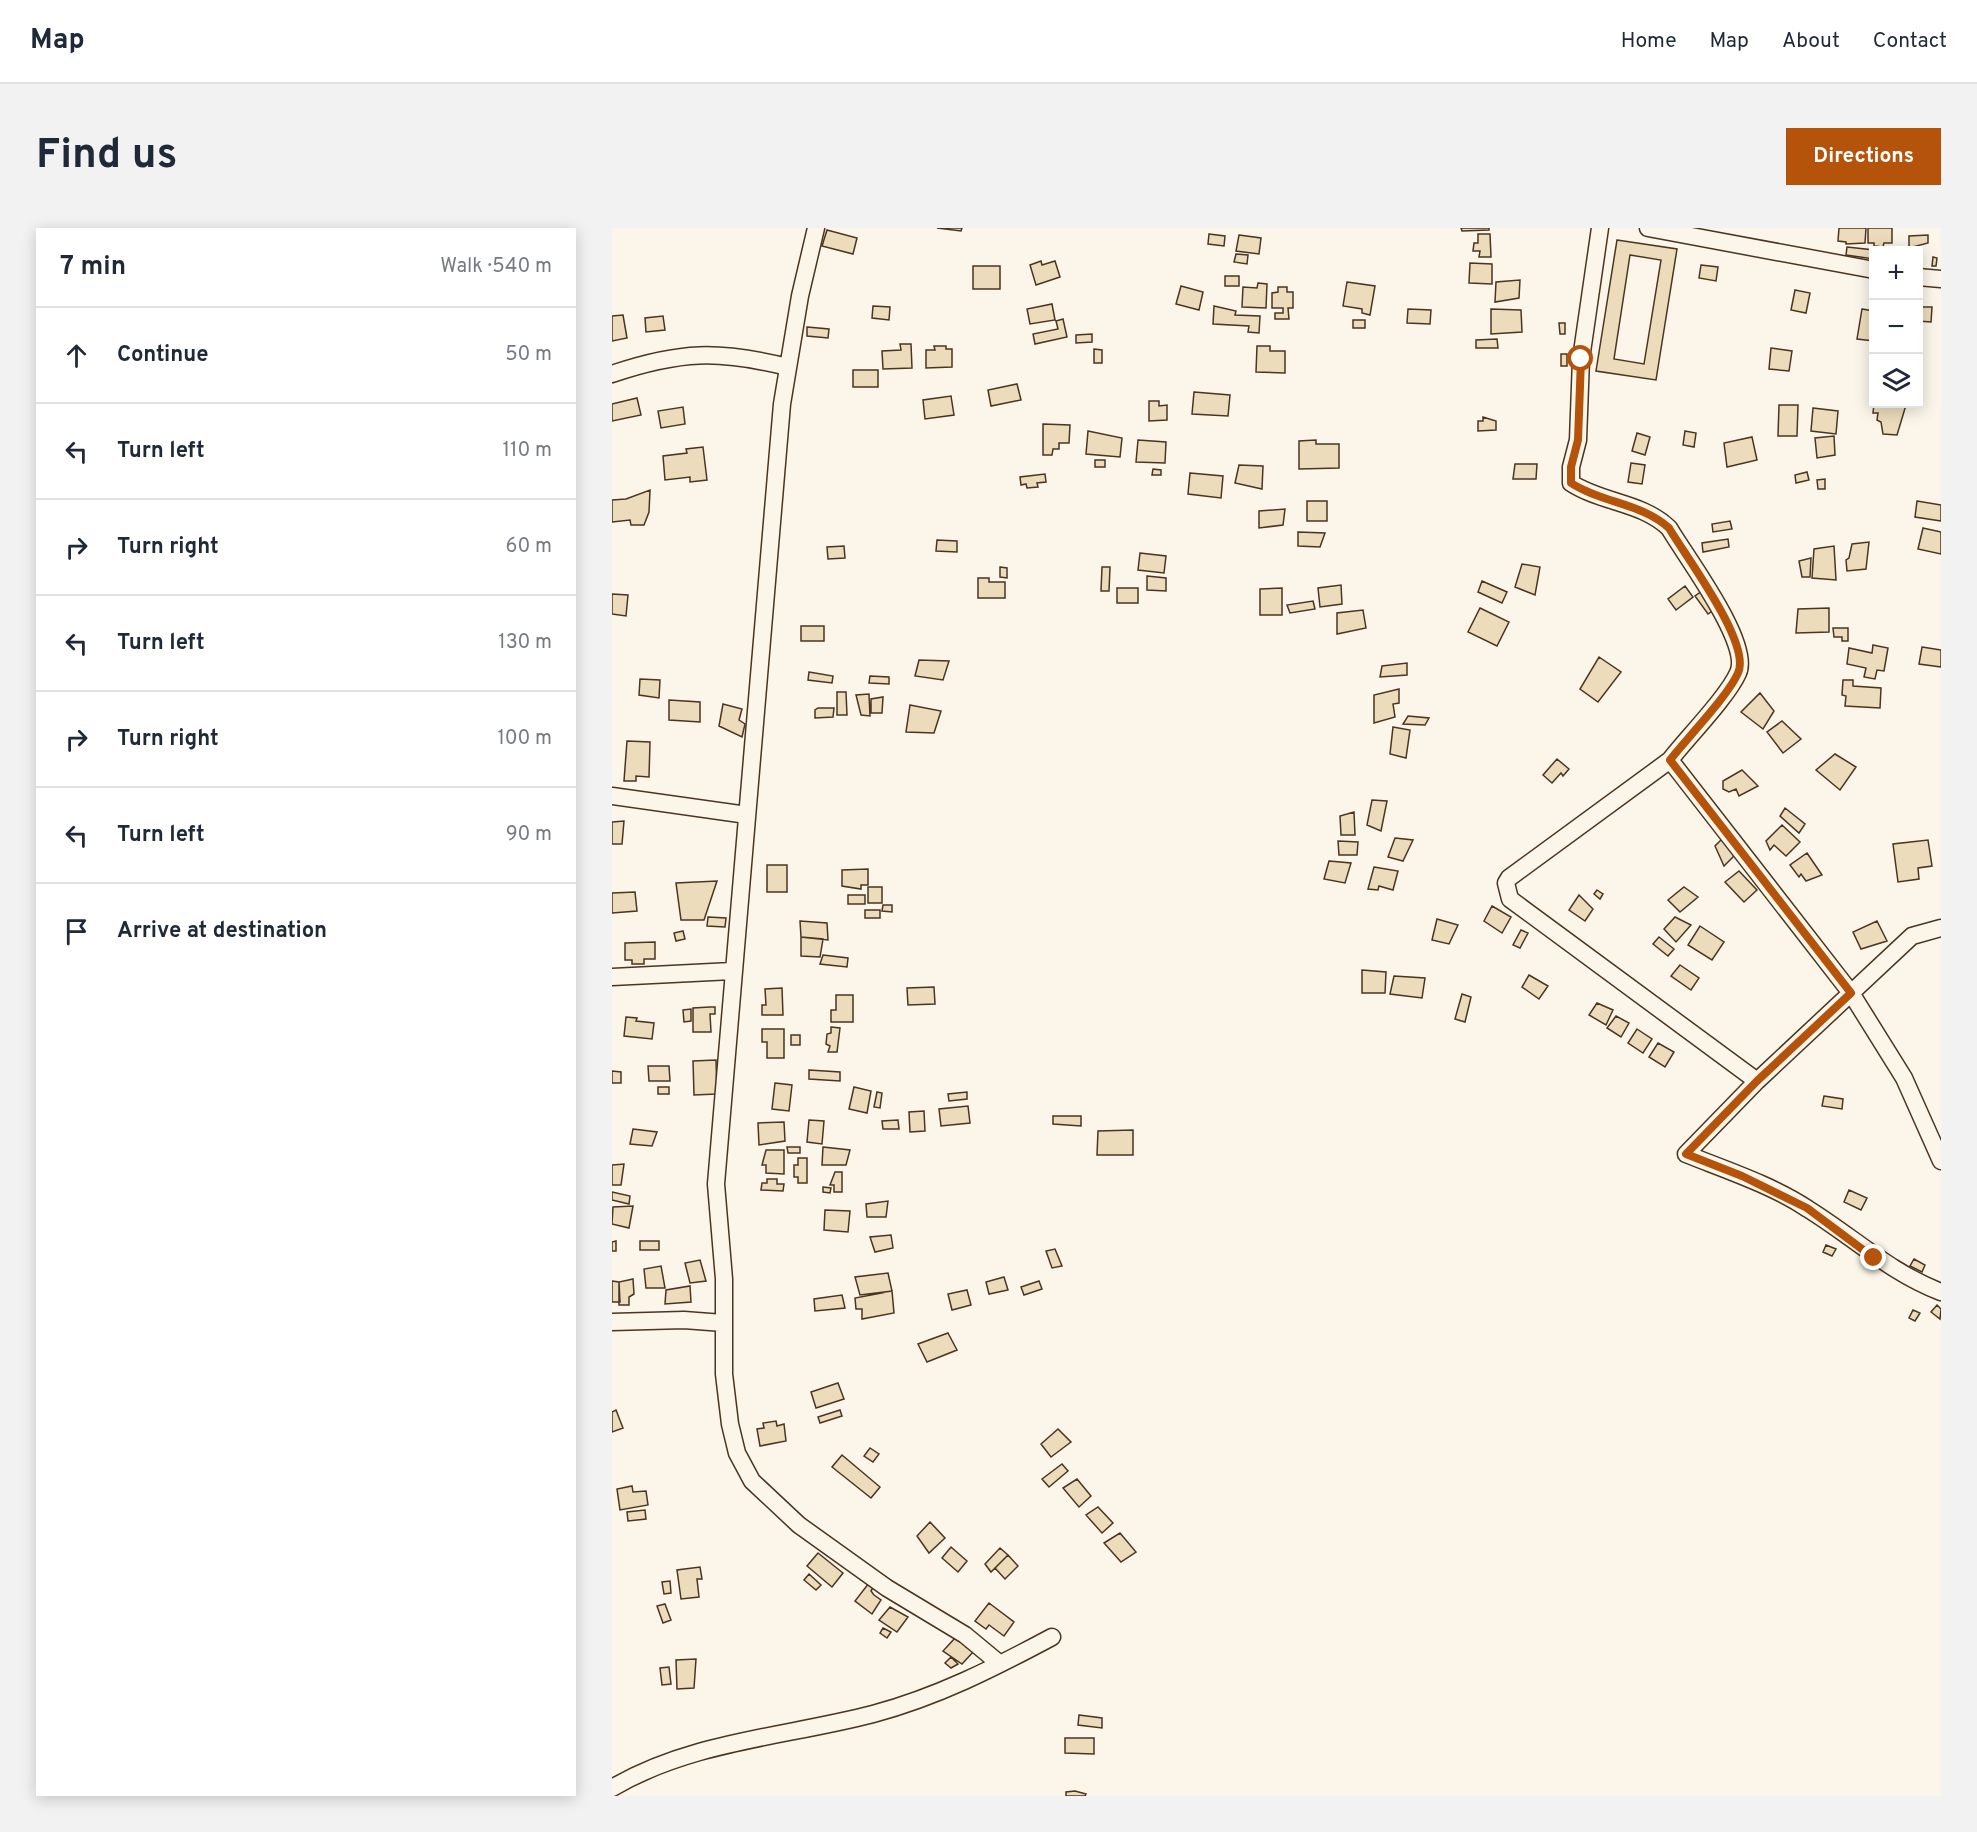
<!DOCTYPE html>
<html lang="en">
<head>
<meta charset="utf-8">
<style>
	:root { --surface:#fff; --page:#f2f2f3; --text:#1f2937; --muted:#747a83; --line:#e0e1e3; --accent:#b45309 }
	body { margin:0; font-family:Overpass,sans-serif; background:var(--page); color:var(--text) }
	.controls { position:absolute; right:18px; top:18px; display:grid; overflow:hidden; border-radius:0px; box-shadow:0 3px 15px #0003 }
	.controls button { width:54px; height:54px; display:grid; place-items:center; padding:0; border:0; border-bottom:2px solid var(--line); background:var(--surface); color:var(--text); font:30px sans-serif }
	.stop { position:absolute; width:18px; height:18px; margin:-14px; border:4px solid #b45309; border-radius:50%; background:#fff }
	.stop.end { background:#b45309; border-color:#fff; box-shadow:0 2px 6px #0008 }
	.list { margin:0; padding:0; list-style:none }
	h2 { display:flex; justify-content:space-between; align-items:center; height:78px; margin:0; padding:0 24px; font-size:26px }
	h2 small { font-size:20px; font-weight:400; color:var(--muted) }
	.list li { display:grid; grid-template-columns:39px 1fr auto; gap:18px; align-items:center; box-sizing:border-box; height:96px; padding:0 24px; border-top:2px solid var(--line) }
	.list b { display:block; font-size:22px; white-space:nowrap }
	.list em { font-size:20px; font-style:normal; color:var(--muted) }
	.icon { flex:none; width:33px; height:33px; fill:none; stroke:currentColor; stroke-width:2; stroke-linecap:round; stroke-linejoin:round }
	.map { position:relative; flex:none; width:1329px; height:1568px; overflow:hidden; border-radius:0px }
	header { display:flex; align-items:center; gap:36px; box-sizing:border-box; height:84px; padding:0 30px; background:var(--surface); border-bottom:2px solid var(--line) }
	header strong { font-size:28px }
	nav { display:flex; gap:33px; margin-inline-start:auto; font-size:21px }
	.intro { display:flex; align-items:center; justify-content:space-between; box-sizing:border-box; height:144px; padding:0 36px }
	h1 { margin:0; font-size:42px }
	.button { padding:15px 27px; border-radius:0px; background:var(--accent); color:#fff; font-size:21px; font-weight:700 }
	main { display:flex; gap:36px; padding:0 36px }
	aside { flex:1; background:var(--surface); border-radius:0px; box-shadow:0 3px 15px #0003 }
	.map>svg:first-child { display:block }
</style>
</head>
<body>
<header>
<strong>Map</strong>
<nav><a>Home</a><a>Map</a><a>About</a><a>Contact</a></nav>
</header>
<div class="intro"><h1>Find us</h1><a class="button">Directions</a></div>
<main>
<aside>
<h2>7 min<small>Walk · 540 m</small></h2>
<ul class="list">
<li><svg class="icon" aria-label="ahead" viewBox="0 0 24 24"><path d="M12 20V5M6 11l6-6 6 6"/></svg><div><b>Continue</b></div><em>50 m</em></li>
<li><svg class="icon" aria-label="left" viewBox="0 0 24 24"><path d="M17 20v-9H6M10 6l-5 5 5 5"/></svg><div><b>Turn left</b></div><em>110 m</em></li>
<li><svg class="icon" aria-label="right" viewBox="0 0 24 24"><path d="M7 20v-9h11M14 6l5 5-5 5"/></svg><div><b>Turn right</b></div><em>60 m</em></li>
<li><svg class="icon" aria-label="left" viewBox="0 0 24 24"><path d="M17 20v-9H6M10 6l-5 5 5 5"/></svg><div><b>Turn left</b></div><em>130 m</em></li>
<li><svg class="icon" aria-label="right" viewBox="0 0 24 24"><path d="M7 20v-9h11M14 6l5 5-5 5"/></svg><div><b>Turn right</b></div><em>100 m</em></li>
<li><svg class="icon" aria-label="left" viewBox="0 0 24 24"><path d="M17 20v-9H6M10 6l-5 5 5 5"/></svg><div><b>Turn left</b></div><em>90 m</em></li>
<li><svg class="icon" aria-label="arrive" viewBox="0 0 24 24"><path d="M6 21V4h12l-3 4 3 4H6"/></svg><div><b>Arrive at destination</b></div></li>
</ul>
</aside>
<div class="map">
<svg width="1329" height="1568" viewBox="0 0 1329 1568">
	<rect width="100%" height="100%" fill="#fbf6e9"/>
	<path fill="#ecdcbc" stroke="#4a3520" stroke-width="1.5" fill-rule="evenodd" d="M325,0H350L349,3Z
		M849,0H877V2L850,3Z
		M1227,0H1254L1253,15L1234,16V14L1226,13Z
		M1256,0H1280V15H1272L1271,19L1262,18V15H1256Z
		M215,2L245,10L241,26L210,18Z
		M597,6L613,8L612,18L596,16Z
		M866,6H878L879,29H867L868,23H861L862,15H866Z
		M627,7L649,10L647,26L624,23Z
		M1316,7V15L1297,20V8Z
		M1005,12L1065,21L1044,152L984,143ZM1018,27L1049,32L1032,136L1002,131Z
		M1235,19L1262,22V31L1234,27Z
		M624,26L636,27L635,36L622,34Z
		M1321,29L1325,30L1324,38H1320Z
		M429,33L430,37L443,33L448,49L424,57L418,37Z
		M858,35L880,36V56L857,55Z
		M1089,37L1106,39L1104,53L1087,50Z
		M361,38H388V61H361Z
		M613,48H627V58H613Z
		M908,52L907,70L883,74L884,54Z
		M735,54L763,58L758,87L750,85V81L731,78Z
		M646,55L655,56L654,80L630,79L631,59L645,60Z
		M569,58L591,64L587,82L564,76Z
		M666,59H675V64H681V80H676L677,91H663V85H671V80H660V65L666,64Z
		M1183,62L1198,65L1194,85L1179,82Z
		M440,76L443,92L418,96L415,81Z
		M261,78L278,79L277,92L260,90Z
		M602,78L624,83L623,87L648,88L647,105L636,104L637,98L601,96Z
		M1306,79H1320L1319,94L1306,93Z
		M796,81L819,82L818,96L795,95Z
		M879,81L909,82L910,104L879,106Z
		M1250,81L1262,83V113L1245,111Z
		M11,87L15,110L0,113V88Z
		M51,88L53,102L34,104L33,90Z
		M451,91L455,109L423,116L421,106L446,101L444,93Z
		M741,92H753V100H741Z
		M947,95H953V106H948Z
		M195,99L217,101L216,110L195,108Z
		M480,106V114L464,115V107Z
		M885,111L886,120H864V112Z
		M288,116H299L300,140L271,141L270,123L289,122Z
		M322,118H334V121H340V139L314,140V122H323Z
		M645,118H658V123H673V145L644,144Z
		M1159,120L1180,123L1177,143L1157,141Z
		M482,121L490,122V135H482Z
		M949,126H955V138H949Z
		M241,142H266V159H241Z
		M405,156L409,172L379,178L376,162Z
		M582,164L618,167L616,188L580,186Z
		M339,168L342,187L313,191L311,172Z
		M25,170L29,187L0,193V176Z
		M537,173H547V178L555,177V192L537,193Z
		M1262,176L1294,177L1285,207L1271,206L1269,194L1265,192L1266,185H1261Z
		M1167,177H1186L1185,208H1166Z
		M71,179L73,196L49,200L46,183Z
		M1201,180L1226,183L1224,206L1199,203Z
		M871,189L884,193V202L866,203V193H871Z
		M431,196L458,197L457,215H447V221H441L440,227H431Z
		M476,203L510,210L508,229L474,226Z
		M1073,203L1084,205L1082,219L1071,217Z
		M1025,205L1038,209L1033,227L1020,223Z
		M1222,208L1223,227L1205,230L1203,210Z
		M1140,209L1145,232L1115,239L1112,215Z
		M526,212L554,214L553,235L524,234Z
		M704,212V216H727V240L687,241V213Z
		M91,219L95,252L78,254V249L53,252L51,228L75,225L74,221Z
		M483,232H493V239H483Z
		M1019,235L1033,237L1030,256L1016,254Z
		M903,236H925L924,251H901Z
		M627,237L651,238L650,261L623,255Z
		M541,241L549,242V247H540Z
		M1195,244L1197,252L1184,255L1183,247Z
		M578,245L611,248L609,270L576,266Z
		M433,246L434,254L425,255L426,259L415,260L414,256L409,257L408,249Z
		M1213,251V261H1206L1205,252Z
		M38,262L37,284L32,297H19L18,292L0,294V272L14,271Z
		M695,273H715V293H695Z
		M1305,273L1329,277V293L1303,289Z
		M673,281L671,297L647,300V283Z
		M1118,293L1120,301L1101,304L1100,296Z
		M1311,300L1329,304V326L1306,321Z
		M686,304L713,305L708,319L686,318Z
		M1116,311L1117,319L1091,324L1090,315Z
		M325,312L345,313V324L324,323Z
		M1257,314L1254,341L1235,343L1234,332L1237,330L1240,316Z
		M232,318L233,330L216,331L215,319Z
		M1222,318L1224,352L1200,350L1202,321Z
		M528,325L554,328L552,345L526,342Z
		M1199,330L1198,349H1190L1187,333Z
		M910,336L928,339L923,367L903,359Z
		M388,339L395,340V350L388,349Z
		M490,339H498L497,363H489Z
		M535,348L554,350V363L535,362Z
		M366,350H377V354H393V370H366Z
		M870,353L895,364L890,375L866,364Z
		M729,357L730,376L708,379L706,360Z
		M1073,358L1081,369L1064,382L1056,371Z
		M505,360H526V375H505Z
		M670,360V387H648V361Z
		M1090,363L1103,381L1096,386L1083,368Z
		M0,366L16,367L14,388L0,386Z
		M701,373L703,381L678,385L675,377Z
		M868,380L897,394L885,418L856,404Z
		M1217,380V404L1184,405L1186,381Z
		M751,382L754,400L725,406V385Z
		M189,398H212V413H189Z
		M1221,400H1236V413H1230V409H1222Z
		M1261,417L1276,420L1272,443L1265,442L1263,451L1252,449L1254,440L1235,436L1237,420L1260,425Z
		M1310,419L1329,422V439L1307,436Z
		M987,429L1009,444L986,474L968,461Z
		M307,432L337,433L331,452L303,448Z
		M795,435V447L768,449L770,438Z
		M197,444L221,448L220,455L196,452Z
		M258,448L277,449V456L257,455Z
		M28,451L48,452L47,470L27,467Z
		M1231,452H1241V458L1269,460L1268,480L1233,478L1234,468L1230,467Z
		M787,461V475L781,476L783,489L762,495V467Z
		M225,464H234L235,487H225Z
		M1148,465L1162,483L1151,501L1129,484Z
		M257,466L258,488L249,487L244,467Z
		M271,469L270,485H259V471Z
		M57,472L88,474V494L57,492Z
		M111,476L130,481L127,492L133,496L130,509L107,498Z
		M298,477L329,483L322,505L294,504Z
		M206,480H222L221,489L203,490V482Z
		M796,488L817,490L813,497L791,496Z
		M1170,493L1189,511L1171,525L1155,504Z
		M781,499L798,502L794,530L778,526Z
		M15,513L38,514L37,549L24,548V553H12Z
		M1223,526L1244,539L1228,562L1204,542Z
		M945,531L957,541L951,548L949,545L940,555L931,547Z
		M1130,542L1146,558L1127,568L1124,561L1117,564L1111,561V553Z
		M760,572L775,573L769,603L755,597Z
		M1173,580L1193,596L1187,605L1168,588Z
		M742,584L743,607H729L728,588Z
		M12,593L10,616H0V594Z
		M1170,597L1188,614L1174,628L1162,617L1158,622L1154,613Z
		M783,610L801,612L791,633L776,629Z
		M1111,610L1126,624L1112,638L1103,618Z
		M1316,612L1320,638L1306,640L1307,651L1286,654L1281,616Z
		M726,613L746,614L745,627H727Z
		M1195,625L1210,647L1194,653L1189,646L1187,649L1178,637Z
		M717,633L739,635L733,655L712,651Z
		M155,637H175V664H155Z
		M762,639L786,643L781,662L767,658L766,662L756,661Z
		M256,641V657H249V661L230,658V642Z
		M1127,643L1145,662L1132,674L1113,654Z
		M105,653L92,692H69L64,655Z
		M256,659H270V675H256Z
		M1072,659L1086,669L1068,684L1056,672Z
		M985,662L991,666L988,671L982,666Z
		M23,664L25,683L0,685V665Z
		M236,667H253V676H236Z
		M967,667L981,681L973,693L957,682Z
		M271,677H280V684L270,683Z
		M880,678L899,689L890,705L872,693Z
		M253,682H268V690H253Z
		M96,689L114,690L113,699L95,698Z
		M1063,689L1079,697L1064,714L1052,701Z
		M825,691L846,697L837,716L820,712Z
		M188,693L215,695L216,712L189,709Z
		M1265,693L1275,713L1249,721L1241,704Z
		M1088,698L1112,714L1100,732L1076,717Z
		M909,702L916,705L908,720L901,717Z
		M71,703L73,711L64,713L62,705Z
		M189,709L211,711L208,729L189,728Z
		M1047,709L1062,721L1056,728L1041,716Z
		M43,714V731H32V736H20V732H13V715Z
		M211,727L236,730L235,739L208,736Z
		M1068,737L1087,750L1079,762L1059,748Z
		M750,742L774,744L773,765H750Z
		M917,747L936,758L927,771L910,759Z
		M782,748L813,750L810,770L778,766Z
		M322,759L323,776L296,777L295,760Z
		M170,760L171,787H150V777H154L153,761Z
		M850,766L859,769L853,794L843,791Z
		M224,767H241V794H219V782H224Z
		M985,775L1001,782L994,797L977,787Z
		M98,779H103V786H98L99,804H81V780Z
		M79,781V793L72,794L71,782Z
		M1004,788L1017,795L1009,809L995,800Z
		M14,789L25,790L24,793L42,795L40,811L12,808Z
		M219,799L228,800L225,824H216L218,818L214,816L215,806L219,805Z
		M150,801H172V830H155V814H150Z
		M1025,801L1040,811L1031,825L1016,815Z
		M179,807H188V817H179Z
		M1046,815L1062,824L1053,839L1037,829Z
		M104,832L105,866L82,867L81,833Z
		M36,838H57L58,853H37Z
		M197,842L228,844V853L197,851Z
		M0,843L9,844V855H0Z
		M163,855L180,857L177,883L160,881Z
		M46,859H57V866H46Z
		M242,859L259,863L255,885L237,881Z
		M265,864L270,865L268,880L262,879Z
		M355,864V871L337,873L336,866Z
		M1212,868L1231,871L1230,881L1210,878Z
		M356,878L358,895L329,898L327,881Z
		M312,883L313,903L298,904L297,884Z
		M441,888H469V898L441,896Z
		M197,892L212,893L210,916L195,914Z
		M286,892L287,901H271L270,893Z
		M172,894L173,913L147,917L146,895Z
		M21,901L45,904L40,918L18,916Z
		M521,902V927H485L486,903Z
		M175,919H188V925H176Z
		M211,919L238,922L234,937H210Z
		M154,922H172V946L154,945V937H150Z
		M186,930H195V955H186V949H182V937H186Z
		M12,936L9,957H0V937Z
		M223,944H230V964H222V957H218Z
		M155,951H165V956H172L171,963L149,962L150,955H155Z
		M211,959L219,960L218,965L211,964Z
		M1237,962L1255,970L1249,982L1232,974Z
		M0,964L18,968L17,976L0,972Z
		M276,973L274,989H255L254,976Z
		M21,978L17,1000L0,996L1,979Z
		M213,982L238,983L236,1004L212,1002Z
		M279,1007L281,1020L263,1024L258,1009Z
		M4,1013V1023H0V1014Z
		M28,1013H47V1022H28Z
		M1214,1017L1224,1021L1220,1028L1211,1024Z
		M443,1021L450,1038L440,1040L434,1023Z
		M1302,1031L1313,1037L1310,1044L1298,1038Z
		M88,1032L94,1053L78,1055L73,1035Z
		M49,1038L53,1060H34L32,1041Z
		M276,1045L280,1063L248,1067L243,1049Z
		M392,1049L396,1062L377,1066L374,1054Z
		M21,1051L22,1066L17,1069V1077H7V1054Z
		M0,1053L7,1054L8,1074H0Z
		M427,1053L430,1061L412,1067L409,1059Z
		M78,1058L79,1074L53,1076L54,1062Z
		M355,1062L359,1077L340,1082L336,1066Z
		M280,1063L282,1085L250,1091V1081H244L243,1070Z
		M230,1067L233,1080L203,1083L202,1071Z
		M1325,1077L1329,1081L1328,1091L1319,1084Z
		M1301,1082L1308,1085L1303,1093L1297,1090Z
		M336,1105L345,1122L315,1134L306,1116Z
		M226,1155L232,1171L204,1180L199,1164Z
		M4,1182L11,1200L0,1204V1184Z
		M228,1182L230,1188L208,1195L206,1189Z
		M164,1193L165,1198L172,1196L174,1213L148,1218L145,1201L152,1200L151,1195Z
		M446,1201L459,1214L439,1229L429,1216Z
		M258,1220L267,1226L261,1234L252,1228Z
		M230,1227L268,1259L259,1270L220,1239Z
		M450,1236L456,1243L437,1259L430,1251Z
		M465,1251L479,1268L467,1279L451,1260Z
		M20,1258L21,1264L34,1263L36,1277L8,1282L5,1261Z
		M486,1279L501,1295L490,1305L474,1287Z
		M33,1282L34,1291L16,1293L15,1284Z
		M318,1294L333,1310L317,1325L305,1308Z
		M508,1305L524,1324L509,1334L492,1315Z
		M339,1319L355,1333L346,1344L330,1330Z
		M388,1320L396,1327L379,1344L373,1336Z
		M206,1325L231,1345L220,1359L195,1338Z
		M396,1327L406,1338L393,1351L383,1340Z
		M88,1339L90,1351H85L87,1369L69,1371L65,1342Z
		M197,1346L209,1357L204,1362L192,1352Z
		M58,1353L59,1365L52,1366L50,1354Z
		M257,1355L262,1358L259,1363L262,1367L269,1372L260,1386L243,1373Z
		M377,1375L402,1394L392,1408L377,1397L374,1401L363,1393Z
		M53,1376L59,1392L51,1395L45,1378Z
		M278,1379L296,1389L285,1404L267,1392Z
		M271,1400L279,1404L275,1410L268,1405Z
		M344,1409L355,1414L354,1419L362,1423L350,1436L331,1423Z
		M339,1429L346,1436L339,1440L333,1435Z
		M84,1431L82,1460L65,1461L64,1432Z
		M57,1439L59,1456L50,1457L48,1440Z
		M467,1487L490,1490V1500L466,1497Z
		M453,1510H482V1526L453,1525Z
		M463,1563L474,1566L473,1568H454V1564Z"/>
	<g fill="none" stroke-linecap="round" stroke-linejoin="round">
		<defs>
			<path id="minor" d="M204,0L188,68L170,176L104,956L112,1051V1146L118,1196L125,1225L140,1253L187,1297L275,1360L353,1407L388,1436
				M988,0L969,131L966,212L959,239V255C990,275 1030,274 1057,300C1074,329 1140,416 1126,445C1116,468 1075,510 1058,532L1239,765L1292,850L1329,933
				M1036,0L1262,42
				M1306,49L1329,51
				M0,146C68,123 106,122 176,139
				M1058,532L897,650L894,655L898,671L1145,853
				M0,568L135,587
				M1329,700L1300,708L1145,853L1074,926C1114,942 1160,957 1196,981C1241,1009 1279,1045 1329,1064
				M0,749L120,743
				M0,1094L72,1092L111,1095
				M0,1560C80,1513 173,1509 261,1486C325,1469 382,1440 440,1409"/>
		</defs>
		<use href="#minor" stroke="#4a3520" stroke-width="19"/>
		<use href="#minor" stroke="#fbf6e9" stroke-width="16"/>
	</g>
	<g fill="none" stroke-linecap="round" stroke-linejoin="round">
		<path stroke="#b45309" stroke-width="8" d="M969,131L966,212L959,239V255C990,275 1029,275 1057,300C1074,329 1140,416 1126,445C1116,468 1075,510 1058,532L1239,765L1145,853L1074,926L1130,948L1195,980L1262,1030"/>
	</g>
</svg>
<div class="controls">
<button>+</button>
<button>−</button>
<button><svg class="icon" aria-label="layers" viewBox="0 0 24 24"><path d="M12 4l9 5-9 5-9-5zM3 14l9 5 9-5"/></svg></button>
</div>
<div class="stop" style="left:969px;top:131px"></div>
<div class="stop end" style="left:1262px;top:1030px"></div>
</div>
</main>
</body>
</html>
